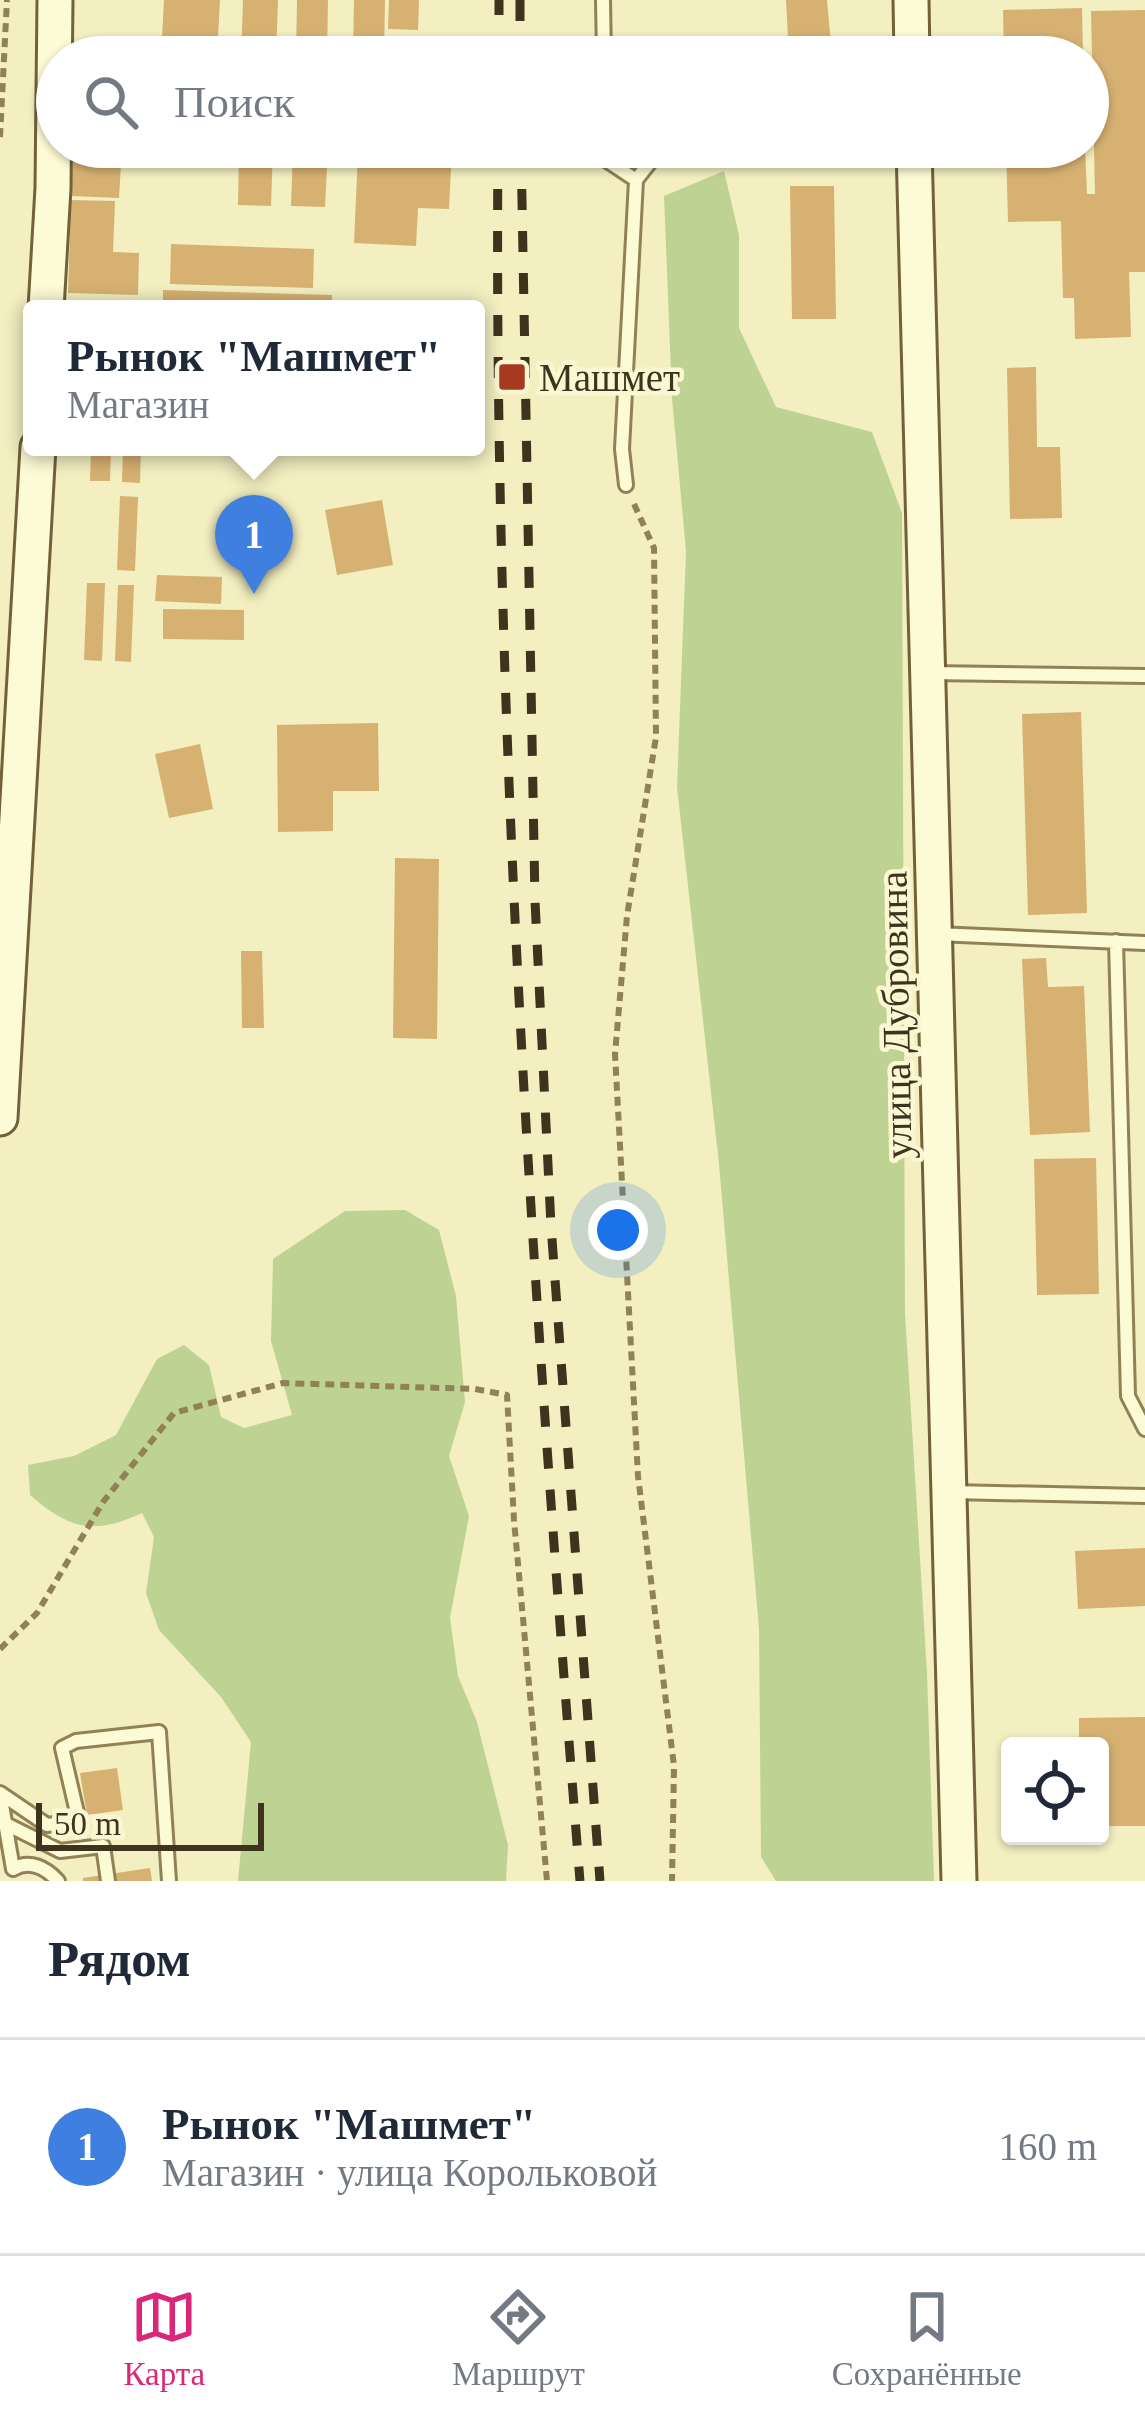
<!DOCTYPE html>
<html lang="ru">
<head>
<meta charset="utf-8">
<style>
	:root { --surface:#fff; --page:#f2f2f3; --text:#1f2937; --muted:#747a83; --line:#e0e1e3; --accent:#db2777 }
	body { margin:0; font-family:"Times New Roman",serif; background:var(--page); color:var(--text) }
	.controls { position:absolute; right:36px; bottom:36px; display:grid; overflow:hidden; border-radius:12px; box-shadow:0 3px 9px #0004 }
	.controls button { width:108px; height:108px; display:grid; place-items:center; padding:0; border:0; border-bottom:3px solid var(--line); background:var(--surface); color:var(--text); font:60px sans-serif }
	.scale { position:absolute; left:36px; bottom:30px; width:228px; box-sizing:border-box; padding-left:12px; border:6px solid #3e331c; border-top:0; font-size:33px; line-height:42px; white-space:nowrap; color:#3e331c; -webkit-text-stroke:9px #faf7d2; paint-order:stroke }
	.you { position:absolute; left:618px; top:1230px; width:42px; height:42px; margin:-30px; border:9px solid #fff; border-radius:50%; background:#1a73e8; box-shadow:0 0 0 18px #1a73e833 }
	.badge { display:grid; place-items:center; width:78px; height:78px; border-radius:50%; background:var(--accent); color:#fff; font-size:39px; font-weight:700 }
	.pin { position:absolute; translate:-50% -99px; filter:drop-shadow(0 3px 6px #0008) }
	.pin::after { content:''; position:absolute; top:63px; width:42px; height:36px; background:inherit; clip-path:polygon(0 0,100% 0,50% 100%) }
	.popup { position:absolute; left:23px; top:300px; width:462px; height:156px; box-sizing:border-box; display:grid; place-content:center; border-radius:12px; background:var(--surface); filter:drop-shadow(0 3px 9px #0005); font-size:39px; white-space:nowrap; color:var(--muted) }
	.popup b { font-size:45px; color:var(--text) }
	.popup::after { content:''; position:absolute; left:50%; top:100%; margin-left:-24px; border:24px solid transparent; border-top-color:var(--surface) }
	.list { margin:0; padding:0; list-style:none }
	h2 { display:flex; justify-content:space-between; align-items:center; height:156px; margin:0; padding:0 48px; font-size:51px }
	h2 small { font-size:39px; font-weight:400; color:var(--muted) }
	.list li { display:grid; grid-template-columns:78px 1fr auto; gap:36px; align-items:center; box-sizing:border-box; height:216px; padding:0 48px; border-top:3px solid var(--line) }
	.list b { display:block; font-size:45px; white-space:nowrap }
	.list p { margin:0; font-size:39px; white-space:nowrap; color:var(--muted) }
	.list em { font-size:39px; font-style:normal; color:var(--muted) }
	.icon { flex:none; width:66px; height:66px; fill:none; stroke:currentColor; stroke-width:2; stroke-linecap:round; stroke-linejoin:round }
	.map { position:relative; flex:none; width:1145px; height:1881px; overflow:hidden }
	.search { position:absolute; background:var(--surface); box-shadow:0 3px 9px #0004; left:36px; right:36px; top:36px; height:132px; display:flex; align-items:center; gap:30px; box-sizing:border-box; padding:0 42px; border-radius:66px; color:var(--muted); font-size:45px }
	.sheet { height:372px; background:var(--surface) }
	nav { display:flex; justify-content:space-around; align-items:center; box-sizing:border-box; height:168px; border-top:3px solid var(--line); background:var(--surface); font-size:33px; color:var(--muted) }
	nav a { display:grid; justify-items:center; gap:6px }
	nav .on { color:var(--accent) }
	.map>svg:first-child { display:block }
</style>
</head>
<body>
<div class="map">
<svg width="1145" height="1881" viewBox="0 0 1145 1881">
	<rect width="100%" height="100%" fill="#f3efc1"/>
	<path fill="#bed393" d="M724,171L739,235V328L776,407L872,432L902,513L905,1313L927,1673L934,1881H776L761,1857L759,1629L719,1164L677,787L686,551L672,398L664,196Z
		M405,1210L439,1230L456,1296L465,1402L449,1456L469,1516L450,1618L458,1676L477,1722L508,1845L506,1881H238L251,1742L221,1697L159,1630L146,1593L154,1537L142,1513C94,1535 70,1530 30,1495L28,1465L74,1456L116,1435L157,1359L184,1345L209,1365L221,1417L244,1428L292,1415L271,1341L273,1259L345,1211Z"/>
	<path fill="#d6b172" d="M164,0H220L217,57H161Z
		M243,0H278L276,57H241Z
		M297,0H328L327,57H296Z
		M354,0H385L384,57H353Z
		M389,0H419L418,30L388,29Z
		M786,0H827L831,44L824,45L825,57H789Z
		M1082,8L1083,57H1004L1003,10Z
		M1145,10V272H1129L1131,337L1075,339L1074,298H1063L1061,221L1008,222L1006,147H1085L1087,194H1095L1091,11Z
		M73,147H122L119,198L71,196Z
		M239,147H273L271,206L238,205Z
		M293,147H328L325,207L291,206Z
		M416,147H452L449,209L418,208L416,246L354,243L358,153L416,156Z
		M790,186H834L836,319H792Z
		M71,200L115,201L113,252L139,253L138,295L68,293Z
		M171,244L314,249L313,288L170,284Z
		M163,290L332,295V309H163Z
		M1036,367L1037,447H1060L1062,518L1010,519L1007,368Z
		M91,447H111L110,481H90Z
		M123,447H141L140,483L122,482Z
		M120,496L138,497L135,571L117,570Z
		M382,500L393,565L337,575L325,510Z
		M157,575L222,577L221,604L155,601Z
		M87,583H105L102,661L84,660Z
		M118,585H134L131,662L115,661Z
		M163,609L244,610V640L163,639Z
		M1081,712L1087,913L1028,915L1022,714Z
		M378,723L379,791H333V831L278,832L277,725Z
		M200,744L213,809L169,818L155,754Z
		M395,858L439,859L437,1039L393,1038Z
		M241,951H262L264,1028H242Z
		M1046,958L1048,987L1084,986L1090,1132L1030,1135L1022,959Z
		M1096,1158L1099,1294L1037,1295L1034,1159Z
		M1145,1548V1606L1078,1609L1075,1551Z
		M1145,1717V1826H1100V1746H1079V1718Z
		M117,1768L123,1810L87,1815L80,1773Z
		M150,1868L152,1881H83V1878Z"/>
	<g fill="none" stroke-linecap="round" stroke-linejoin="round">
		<defs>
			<path id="lane" d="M603,0L604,57
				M606,147V160L636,180
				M626,485L622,449L636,180L662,147
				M929,673L1145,676
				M936,934L1145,943
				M1116,941L1128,1396L1145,1429
				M950,1492L1145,1496
				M2,1822L60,1851L103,1846L108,1881
				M58,1881C46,1868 30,1859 13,1869L0,1793L47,1825L79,1821L62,1748L76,1741L159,1732L169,1881"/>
			<path id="secondary" d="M911,0L912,57
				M914,147L959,1881
				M46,309L53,188L55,0
				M0,1118L38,447"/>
		</defs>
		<use href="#lane" stroke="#908156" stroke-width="18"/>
		<use href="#secondary" stroke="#726139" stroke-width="39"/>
		<path stroke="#908156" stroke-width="6" stroke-dasharray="9 6" stroke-linecap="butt" d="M0,137L7,0
			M634,504L654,548L656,737L627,916L615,1054L638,1476L674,1766L672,1881
			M0,1649L37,1613L103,1502L174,1413L283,1383L475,1389L507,1395L514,1520L547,1881"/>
		<use href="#lane" stroke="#fdfad6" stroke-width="12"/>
		<use href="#secondary" stroke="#fdfad6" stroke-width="33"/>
		<path stroke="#3e331c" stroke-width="9" stroke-dasharray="21 21" stroke-linecap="butt" d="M520,0V57
			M499,57V0
			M498,147C493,726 534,1304 580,1881
			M521,147L535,901L551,1226L600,1881"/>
	</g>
	<rect fill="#a73a1e" stroke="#faf7d2" stroke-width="4.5" x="497" y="362" width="30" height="30" rx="6"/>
	<g text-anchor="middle" stroke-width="9" stroke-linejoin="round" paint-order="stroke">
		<g font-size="39" fill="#3e331c" stroke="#faf7d2" text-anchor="start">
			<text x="539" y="391">Машмет</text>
		</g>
		<g font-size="39" fill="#3e331c" stroke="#faf7d2">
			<text transform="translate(895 1015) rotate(-91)" y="14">улица Дубровина</text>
		</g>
	</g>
</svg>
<div class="controls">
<button><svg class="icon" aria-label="locate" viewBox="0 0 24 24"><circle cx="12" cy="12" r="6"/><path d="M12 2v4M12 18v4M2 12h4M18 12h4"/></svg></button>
</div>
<div class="scale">50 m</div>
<div class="you"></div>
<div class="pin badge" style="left:254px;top:594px;background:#3f7fe0">1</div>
<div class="popup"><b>Рынок &quot;Машмет&quot;</b>Магазин</div>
<div class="search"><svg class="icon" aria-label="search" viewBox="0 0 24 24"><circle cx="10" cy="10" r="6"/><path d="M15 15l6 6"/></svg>Поиск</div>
</div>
<section class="sheet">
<h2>Рядом<small></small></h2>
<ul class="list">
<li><span class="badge" style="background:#3f7fe0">1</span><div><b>Рынок &quot;Машмет&quot;</b><p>Магазин · улица Корольковой</p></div><em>160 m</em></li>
</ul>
</section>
<nav>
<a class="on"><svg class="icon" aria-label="map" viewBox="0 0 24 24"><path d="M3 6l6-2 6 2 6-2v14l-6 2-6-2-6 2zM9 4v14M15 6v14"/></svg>Карта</a>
<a><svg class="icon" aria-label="directions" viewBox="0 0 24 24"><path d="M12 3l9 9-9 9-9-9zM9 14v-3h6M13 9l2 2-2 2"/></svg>Маршрут</a>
<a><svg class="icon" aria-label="saved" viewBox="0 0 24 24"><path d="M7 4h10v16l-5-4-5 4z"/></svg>Сохранённые</a>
</nav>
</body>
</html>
